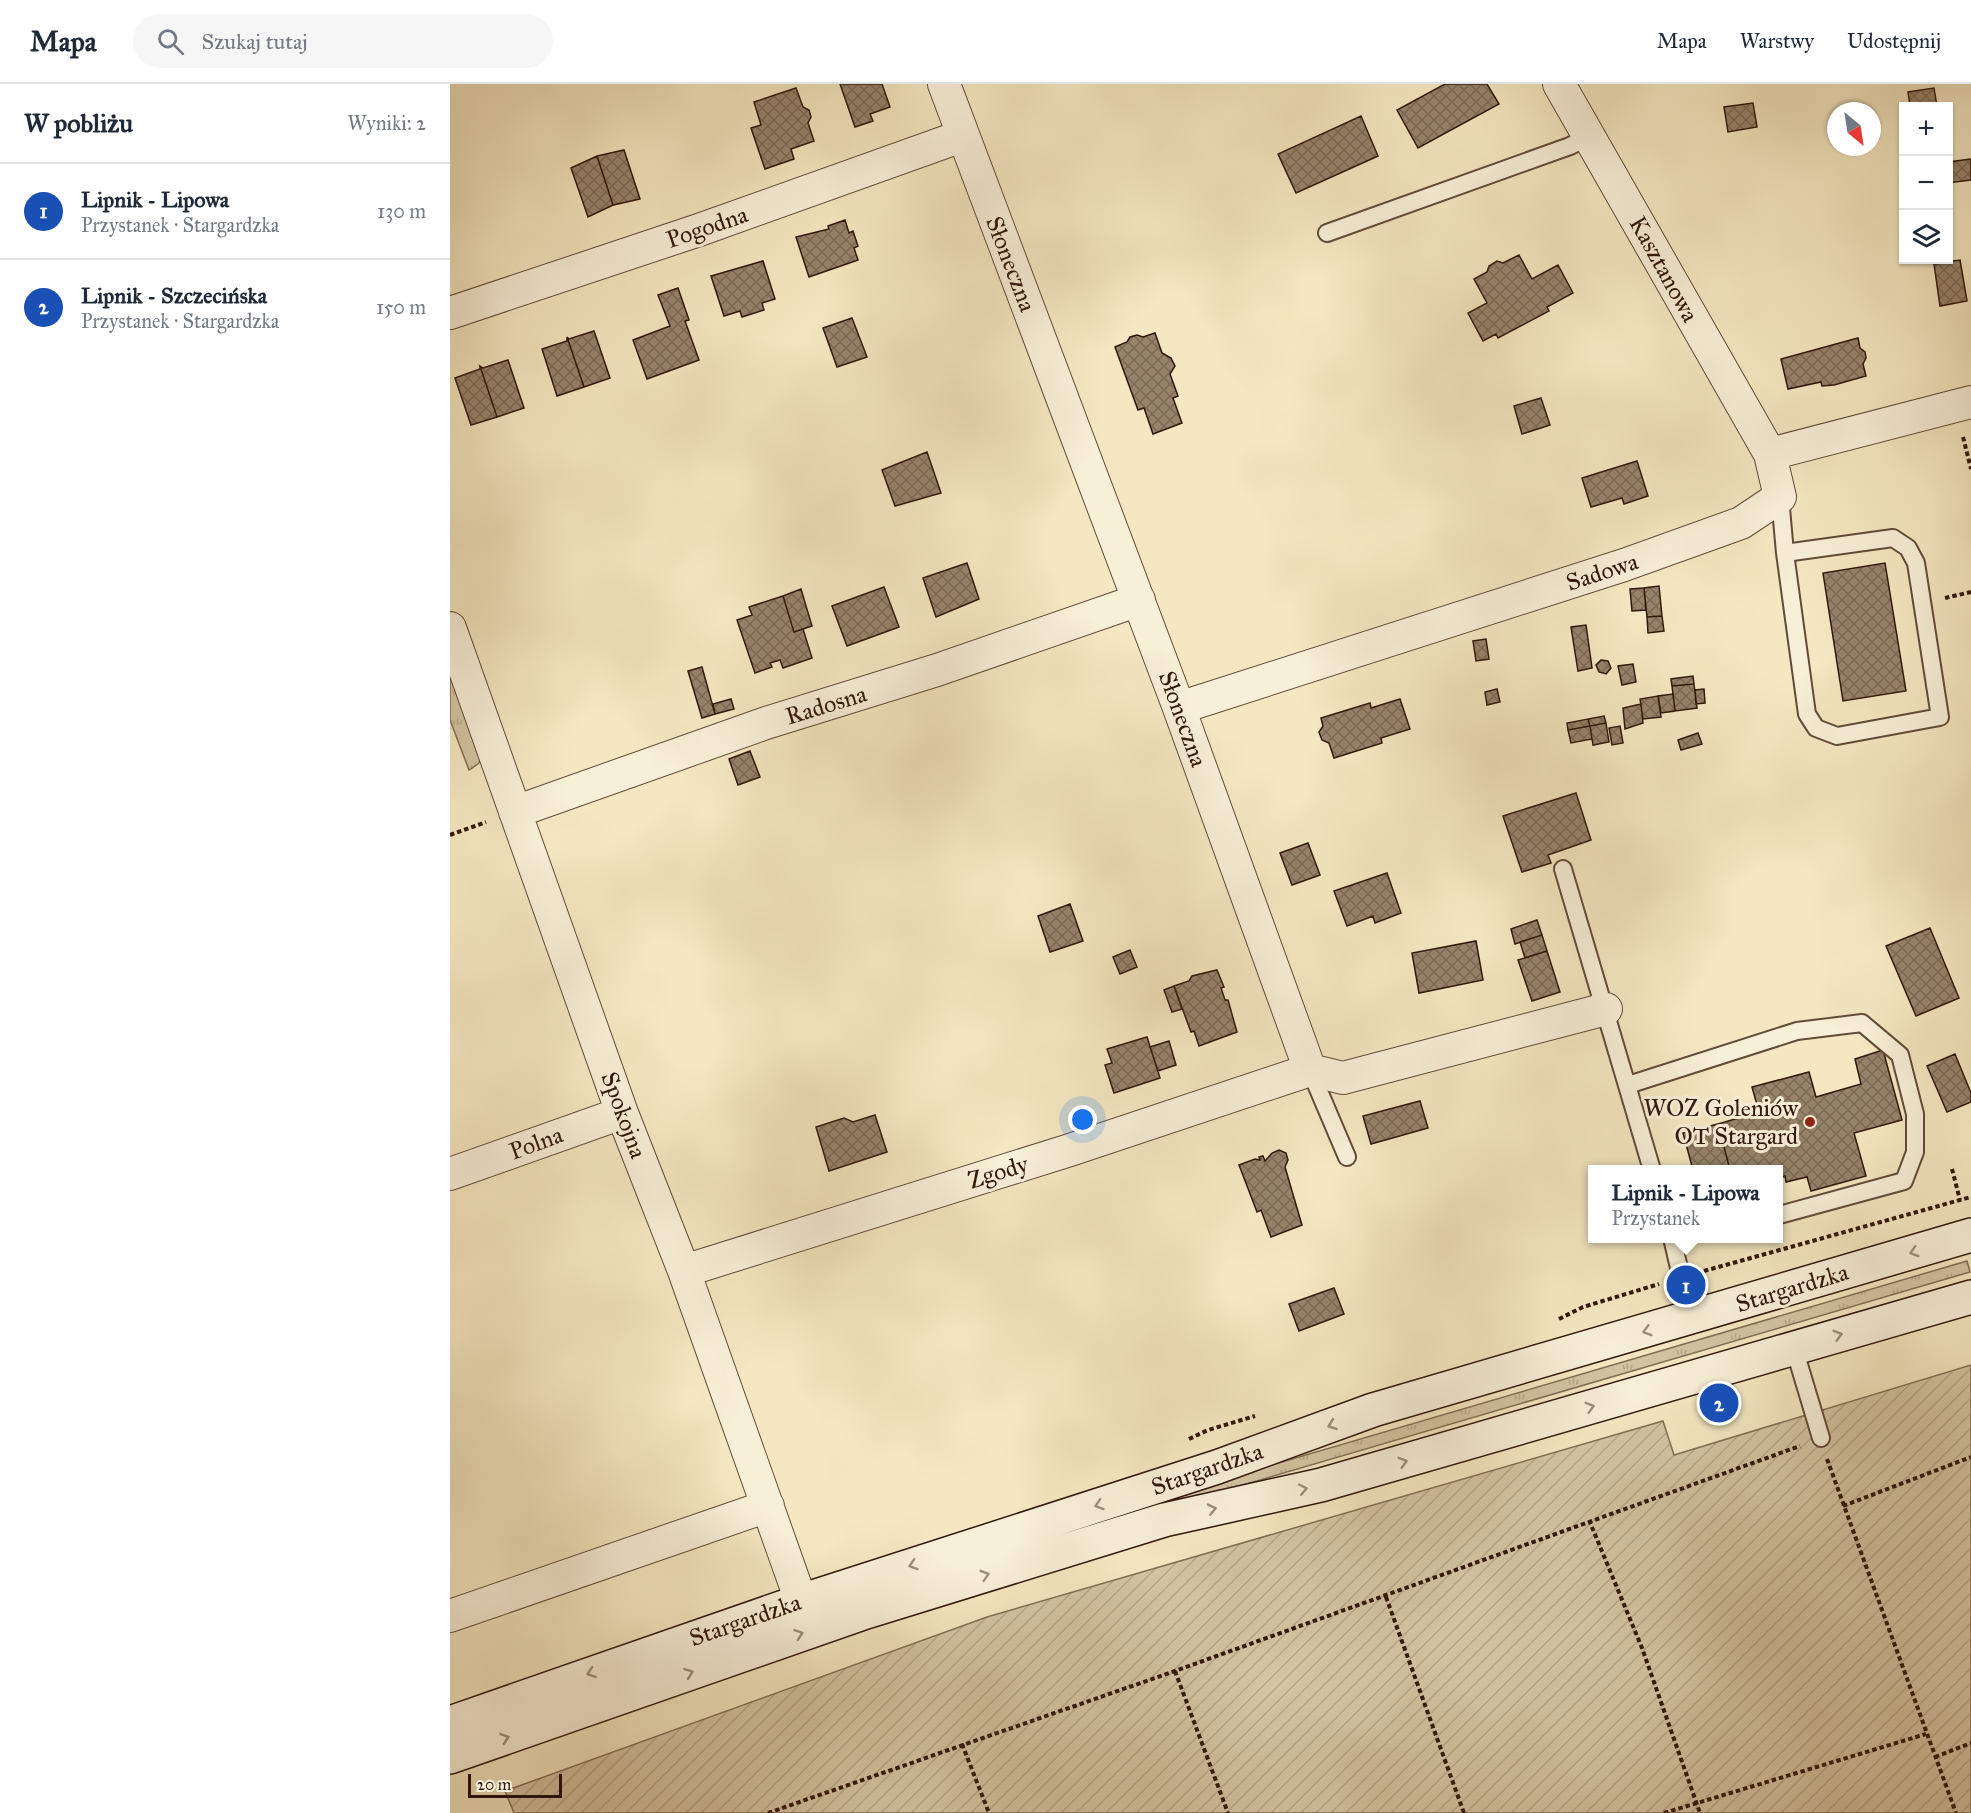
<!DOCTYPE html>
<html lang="pl">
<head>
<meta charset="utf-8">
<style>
	:root { --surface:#fff; --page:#f6f6f7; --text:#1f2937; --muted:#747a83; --line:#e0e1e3; --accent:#8f2418 }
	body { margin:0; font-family:"IM FELL Great Primer",serif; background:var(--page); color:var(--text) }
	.controls { position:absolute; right:18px; top:18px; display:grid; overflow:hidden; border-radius:0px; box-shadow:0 2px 4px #0004 }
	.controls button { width:54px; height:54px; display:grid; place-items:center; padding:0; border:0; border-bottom:2px solid var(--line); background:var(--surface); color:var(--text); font:30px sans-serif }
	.compass { position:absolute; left:1377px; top:18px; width:54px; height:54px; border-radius:50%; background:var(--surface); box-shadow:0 2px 4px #0004; rotate:150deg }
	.scale { position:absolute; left:18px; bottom:15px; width:94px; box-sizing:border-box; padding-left:6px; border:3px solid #31170b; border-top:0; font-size:16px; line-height:21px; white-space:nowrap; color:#31170b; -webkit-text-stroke:4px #f8efd7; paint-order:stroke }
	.you { position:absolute; left:633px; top:1036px; width:21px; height:21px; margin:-15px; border:4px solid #fff; border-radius:50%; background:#1a73e8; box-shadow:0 0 0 9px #1a73e833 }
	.badge { display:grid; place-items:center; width:39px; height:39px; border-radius:50%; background:var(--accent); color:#fff; font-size:20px; font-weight:700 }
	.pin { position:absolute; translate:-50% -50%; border:3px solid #fff; box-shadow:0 2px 6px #0006 }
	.popup { position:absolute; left:1138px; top:1081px; width:195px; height:78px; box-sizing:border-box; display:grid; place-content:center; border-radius:0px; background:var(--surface); filter:drop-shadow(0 2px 4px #0005); font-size:20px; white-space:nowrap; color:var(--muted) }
	.popup b { font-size:22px; color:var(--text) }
	.popup::after { content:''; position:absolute; left:50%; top:100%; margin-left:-12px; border:12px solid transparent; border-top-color:var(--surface) }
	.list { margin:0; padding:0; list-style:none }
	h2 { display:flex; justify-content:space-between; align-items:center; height:78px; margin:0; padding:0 24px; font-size:26px }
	h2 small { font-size:20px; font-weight:400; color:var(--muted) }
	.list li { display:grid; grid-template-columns:39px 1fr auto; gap:18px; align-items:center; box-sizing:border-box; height:96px; padding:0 24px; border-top:2px solid var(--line) }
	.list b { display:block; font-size:22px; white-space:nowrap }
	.list p { margin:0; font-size:20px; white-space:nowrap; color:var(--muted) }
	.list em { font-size:20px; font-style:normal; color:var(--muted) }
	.icon { flex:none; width:33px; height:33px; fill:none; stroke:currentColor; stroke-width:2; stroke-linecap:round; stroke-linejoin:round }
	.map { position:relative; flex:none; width:1521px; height:1729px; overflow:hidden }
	header { display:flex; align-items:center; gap:36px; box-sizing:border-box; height:84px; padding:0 30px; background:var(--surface); border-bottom:2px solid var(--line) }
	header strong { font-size:28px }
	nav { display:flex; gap:33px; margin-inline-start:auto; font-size:21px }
	.search { width:420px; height:54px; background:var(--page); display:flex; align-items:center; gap:15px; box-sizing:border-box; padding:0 21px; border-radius:33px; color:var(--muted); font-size:22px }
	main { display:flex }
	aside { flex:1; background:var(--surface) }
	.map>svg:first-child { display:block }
</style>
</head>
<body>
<header>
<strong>Mapa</strong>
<div class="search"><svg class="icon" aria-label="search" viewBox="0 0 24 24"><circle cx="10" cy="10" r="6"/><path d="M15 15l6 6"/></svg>Szukaj tutaj</div>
<nav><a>Mapa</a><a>Warstwy</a><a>Udostępnij</a></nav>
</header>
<main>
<aside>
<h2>W pobliżu<small>Wyniki: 2</small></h2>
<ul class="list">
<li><span class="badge" style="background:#1a4fb4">1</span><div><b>Lipnik - Lipowa</b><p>Przystanek · Stargardzka</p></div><em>130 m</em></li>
<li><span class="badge" style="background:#1a4fb4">2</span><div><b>Lipnik - Szczecińska</b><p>Przystanek · Stargardzka</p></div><em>150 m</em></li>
</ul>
</aside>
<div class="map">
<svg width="1521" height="1729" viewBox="0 0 1521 1729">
	<defs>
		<pattern id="grass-tufts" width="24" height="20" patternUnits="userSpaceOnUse" patternTransform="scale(1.5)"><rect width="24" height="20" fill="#d3c4a2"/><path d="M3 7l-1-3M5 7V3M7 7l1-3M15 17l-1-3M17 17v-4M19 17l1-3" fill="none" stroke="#b6a88a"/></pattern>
		<pattern id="garden-furrows" width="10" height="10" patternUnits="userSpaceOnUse" patternTransform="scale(1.5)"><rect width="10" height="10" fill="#d3c4a2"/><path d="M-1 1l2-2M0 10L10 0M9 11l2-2" fill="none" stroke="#b6a88a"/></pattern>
		<pattern id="building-cross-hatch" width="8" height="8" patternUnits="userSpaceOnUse" patternTransform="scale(1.5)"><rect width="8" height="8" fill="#96836a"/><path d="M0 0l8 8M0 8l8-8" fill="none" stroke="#7b6a55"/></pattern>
	</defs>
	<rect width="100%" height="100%" fill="#f4e7c1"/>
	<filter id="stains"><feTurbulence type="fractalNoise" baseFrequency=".00333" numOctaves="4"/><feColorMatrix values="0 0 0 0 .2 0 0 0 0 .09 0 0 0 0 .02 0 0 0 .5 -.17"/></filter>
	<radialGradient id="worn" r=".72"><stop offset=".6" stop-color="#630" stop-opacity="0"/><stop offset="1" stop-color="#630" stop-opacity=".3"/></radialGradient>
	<path fill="url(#grass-tufts)" stroke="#826e56" stroke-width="1.5" d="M0,579L33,673L28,680L19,686L0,636Z
		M1517,1177L1520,1188L728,1420L722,1419L720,1414L723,1410Z"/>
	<path fill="url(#garden-furrows)" stroke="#826e56" stroke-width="1.5" d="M1521,1281V1729H64L55,1707L537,1533L1213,1337L1224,1371Z"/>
	<path fill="url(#building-cross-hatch)" stroke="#31170b" stroke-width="1.5" d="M390,0H432L440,23L420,30L423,37L405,43Z
		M995,0H1037L1049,20L968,64L947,26Z
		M346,4L353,23L359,26L361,33L358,39L364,57L341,65L344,75L315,85L301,44L311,41L304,18Z
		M1484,4L1487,22H1460L1458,8Z
		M1303,19L1307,43L1278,48L1274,23Z
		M911,32L928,72L846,109L828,70Z
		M174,66L190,115L163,121L147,72Z
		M147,72L163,121L138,133L121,84Z
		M1521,75V96L1498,99V78Z
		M395,136L399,149L403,147L408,162L404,164L408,176L359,193L346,153L379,145L378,142Z
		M1069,171L1082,195L1108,181L1123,209L1097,223L1099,227L1048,254L1046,250L1033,257L1018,229L1037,219L1024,195L1037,188L1039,182L1047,177L1053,179Z
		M1510,176L1517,217L1490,222L1484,180Z
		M313,177L325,215L312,219L314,226L292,233L290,227L274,232L261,192Z
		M228,204L239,236L235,237L249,276L197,295L183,256L220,242L208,211Z
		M402,234L417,273L387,283L373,244Z
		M144,247L160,294L134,303L117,253L119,255Z
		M705,249L712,269L721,274L725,282L720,290L728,312L723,314L732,339L703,350L694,324L688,326L665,263L677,258L680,253L687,251L693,253Z
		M117,253L134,303L107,312L92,265L117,257Z
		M1408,254L1410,264L1415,268L1416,274L1413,280L1416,292L1384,301L1372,302L1371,298L1338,305L1331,275Z
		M58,276L74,324L47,333L30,282L33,284Z
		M30,282L47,333L21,341L5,294L30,285Z
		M1091,314L1100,341L1072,350L1064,322Z
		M477,368L491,409L445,422L432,386Z
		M1187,377L1198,412L1174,420L1172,414L1141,423L1132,394Z
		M517,479L529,515L486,533L473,494Z
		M1435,479L1456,607L1393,617L1373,489Z
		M1209,502L1212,532L1197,533L1194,504Z
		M434,503L449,543L397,562L382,522Z
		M1194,504L1196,526L1182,527L1180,505Z
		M351,505L362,542L344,548L333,512Z
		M333,512L344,548L353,545L362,574L333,584L330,576L320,579L322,583L305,589L287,536L302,531L299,523Z
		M1212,532L1214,547L1198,549L1197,533Z
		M1136,541L1142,584L1128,587L1121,543Z
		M1036,555L1039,575L1026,577L1023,557Z
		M1151,576L1158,577L1161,584L1156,590L1149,588L1146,581Z
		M1183,580L1186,598L1172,601L1168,582Z
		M252,583L265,630L252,634L238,587Z
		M1243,592L1244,600L1222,602L1221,595Z
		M1244,600L1247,624L1225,627L1222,602Z
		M1047,605L1050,618L1037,621L1035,608Z
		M1254,605L1255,619L1246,620L1245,606Z
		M1223,610L1225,627L1211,629L1208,612Z
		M1208,612L1211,633L1193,635L1190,615Z
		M281,615L284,625L265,630L263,620Z
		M950,615L960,645L931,654L932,659L884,674L879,659L872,656L869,648L873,642L871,634L920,619L921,624Z
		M1191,620L1193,639L1175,645L1173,624Z
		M1154,632L1156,639L1140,642L1138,635Z
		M1138,635L1140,642L1118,646L1117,639Z
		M1156,639L1159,658L1143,661L1140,642Z
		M1140,642L1142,655L1121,659L1118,646Z
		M1170,642L1173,659L1162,661L1159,644Z
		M1248,649L1252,660L1231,666L1228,656Z
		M300,667L310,693L288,701L279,675Z
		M1126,709L1141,756L1098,771L1101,779L1072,788L1053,732Z
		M858,759L870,791L842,801L830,769Z
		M937,789L951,829L925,839L923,832L897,842L884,807Z
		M620,820L633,857L600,868L588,832Z
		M1087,836L1092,851L1065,860L1061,845Z
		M1480,844L1509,914L1466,932L1436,862Z
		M1092,851L1097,867L1075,874L1070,858Z
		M1026,857L1033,896L969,909L962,869Z
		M680,866L687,883L670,890L663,873Z
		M1097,867L1110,908L1082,917L1068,876Z
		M767,886L774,903L771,904L775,916H778L787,948L749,962L744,947L741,948L724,902L739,897L742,892Z
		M724,902L732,925L722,928L714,906Z
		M697,953L710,994L664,1009L655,981L662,979L657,965Z
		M719,957L726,981L708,987L700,963Z
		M1433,966L1452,1036L1404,1049L1416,1092L1361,1107L1357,1093L1336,1098L1335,1092L1329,1094V1086H1280L1268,1040L1309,1028L1302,1003L1359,988L1366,1013L1411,1000L1405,975Z
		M1505,970L1521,1009V1018L1497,1028L1477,982Z
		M970,1017L978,1044L921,1060L913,1032Z
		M425,1031L437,1068L379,1087L366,1043L394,1034L403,1038Z
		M1268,1040L1280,1086H1243L1233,1049Z
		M829,1066L836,1069L838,1076L835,1083L852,1141L821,1153L811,1126L807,1128L789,1081L805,1075L810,1076L809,1073L813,1072L815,1077L822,1069Z
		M884,1204L894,1230L849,1247L839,1220Z"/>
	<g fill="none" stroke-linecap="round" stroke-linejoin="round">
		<defs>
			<path id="service" d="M877,149L1120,62L1138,53
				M1330,413L1335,469L1357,630L1366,644L1387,652L1490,633L1466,479L1458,464L1443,454L1335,469
				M1113,785L1202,1086
				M860,986L897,1073
				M1178,1001L1347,947L1412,939L1450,971L1465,1030V1068L1454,1097L1329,1131
				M1222,1154L1241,1235
				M1224,1159L1239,1154
				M1344,1264L1371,1354"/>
			<path id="minor" d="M494,0L729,624L860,986
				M1109,0L1320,370
				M0,229L249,146L512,52
				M0,544L172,1029L234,1187L351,1517
				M729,624L1174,481L1291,439L1330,413L1320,370L1521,318
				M65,728L316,639L487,586L689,516
				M860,986L893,994L1156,925
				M0,1090L172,1029
				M234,1187L620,1066L860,986
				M0,1532L318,1422"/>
			<path id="secondary" d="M0,1639L351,1517L767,1383L923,1326L1521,1151
				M0,1673L416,1528L714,1436L871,1401L1521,1213"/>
		</defs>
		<use href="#service" stroke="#624b38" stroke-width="20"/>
		<use href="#minor" stroke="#624b38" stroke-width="34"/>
		<use href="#secondary" stroke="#31170b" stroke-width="36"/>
		<path stroke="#31170b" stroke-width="4" stroke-dasharray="4.5 3" stroke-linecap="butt" d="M1513,353L1521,385
			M1495,514L1521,508
			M0,751L36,738
			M1502,1085L1510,1116
			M1254,1187L1521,1113
			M1109,1235L1133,1223L1209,1200
			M739,1355L758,1346L805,1332
			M1377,1375L1506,1729
			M1393,1422L1521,1373
			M1139,1436L1192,1564L1250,1729
			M936,1513L1014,1729
			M725,1587L778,1729
			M512,1660L539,1729
			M1485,1673L1521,1659
			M318,1729L725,1587L1350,1362
			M1214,1729L1476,1650"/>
		<use href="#service" stroke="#f8efd7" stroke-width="16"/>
		<use href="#minor" stroke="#f8efd7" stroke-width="32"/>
		<use href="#secondary" stroke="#f8efd7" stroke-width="33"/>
	</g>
	<defs><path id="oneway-chevron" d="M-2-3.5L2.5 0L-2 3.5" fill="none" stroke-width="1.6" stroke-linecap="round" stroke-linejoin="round" transform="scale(1.5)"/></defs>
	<g stroke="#9e8e7b">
		<use href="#oneway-chevron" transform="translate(1464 1168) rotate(163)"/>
		<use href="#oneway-chevron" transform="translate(1197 1247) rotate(164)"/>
		<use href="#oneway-chevron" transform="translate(1388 1251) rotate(-16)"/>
		<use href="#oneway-chevron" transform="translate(1140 1323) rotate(-16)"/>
		<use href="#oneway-chevron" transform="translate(882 1341) rotate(160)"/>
		<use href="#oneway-chevron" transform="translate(953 1378) rotate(-16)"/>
		<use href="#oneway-chevron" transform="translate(853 1405) rotate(-12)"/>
		<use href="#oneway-chevron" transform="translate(649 1421) rotate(162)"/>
		<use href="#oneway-chevron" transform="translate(762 1425) rotate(-13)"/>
		<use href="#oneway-chevron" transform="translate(463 1481) rotate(162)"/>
		<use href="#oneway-chevron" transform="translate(535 1491) rotate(-17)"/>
		<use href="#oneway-chevron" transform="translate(349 1550) rotate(-19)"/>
		<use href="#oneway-chevron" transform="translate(141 1589) rotate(161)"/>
		<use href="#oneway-chevron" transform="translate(239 1589) rotate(-20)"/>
		<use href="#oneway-chevron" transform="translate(55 1654) rotate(-19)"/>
	</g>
	<circle fill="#8f2418" stroke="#f8efd7" stroke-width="2" cx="1360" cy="1038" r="6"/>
	<g text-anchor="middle" stroke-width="6" stroke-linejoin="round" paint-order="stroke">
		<g font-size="24" fill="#31170b" stroke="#f8efd7">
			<text transform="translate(257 143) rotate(-19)" y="8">Pogodna</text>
			<text transform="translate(561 180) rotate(69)" y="8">Słoneczna</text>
			<text transform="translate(1214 185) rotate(61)" y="8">Kasztanowa</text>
			<text transform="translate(1152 488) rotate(-18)" y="8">Sadowa</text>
			<text transform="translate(376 621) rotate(-17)" y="8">Radosna</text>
			<text transform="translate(733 635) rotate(70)" y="8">Słoneczna</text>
			<text transform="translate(174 1031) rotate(70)" y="8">Spokojna</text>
			<text transform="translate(86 1059) rotate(-20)" y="8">Polna</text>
			<text transform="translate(548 1088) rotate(-17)" y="8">Zgody</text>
			<text transform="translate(1342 1204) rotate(-17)" y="8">Stargardzka</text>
			<text transform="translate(757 1385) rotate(-19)" y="8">Stargardzka</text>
			<text transform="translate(295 1536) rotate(-19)" y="8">Stargardzka</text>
		</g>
		<g font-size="24" fill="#31170b" stroke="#f8efd7" text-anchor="end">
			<text x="1348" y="1032">WOZ Goleniów<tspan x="1348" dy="28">OT Stargard</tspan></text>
		</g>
	</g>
	<rect width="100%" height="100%" filter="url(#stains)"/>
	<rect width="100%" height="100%" fill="url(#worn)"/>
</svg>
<div class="controls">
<button>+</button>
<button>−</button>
<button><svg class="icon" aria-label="layers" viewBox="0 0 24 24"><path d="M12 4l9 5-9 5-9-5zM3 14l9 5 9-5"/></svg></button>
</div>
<svg class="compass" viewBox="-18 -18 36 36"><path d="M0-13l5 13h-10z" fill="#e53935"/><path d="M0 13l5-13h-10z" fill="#747a83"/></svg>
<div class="scale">20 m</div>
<div class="you"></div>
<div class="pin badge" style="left:1236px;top:1201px;background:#1a4fb4">1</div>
<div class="popup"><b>Lipnik - Lipowa</b>Przystanek</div>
<div class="pin badge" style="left:1269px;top:1319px;background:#1a4fb4">2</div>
</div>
</main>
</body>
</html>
